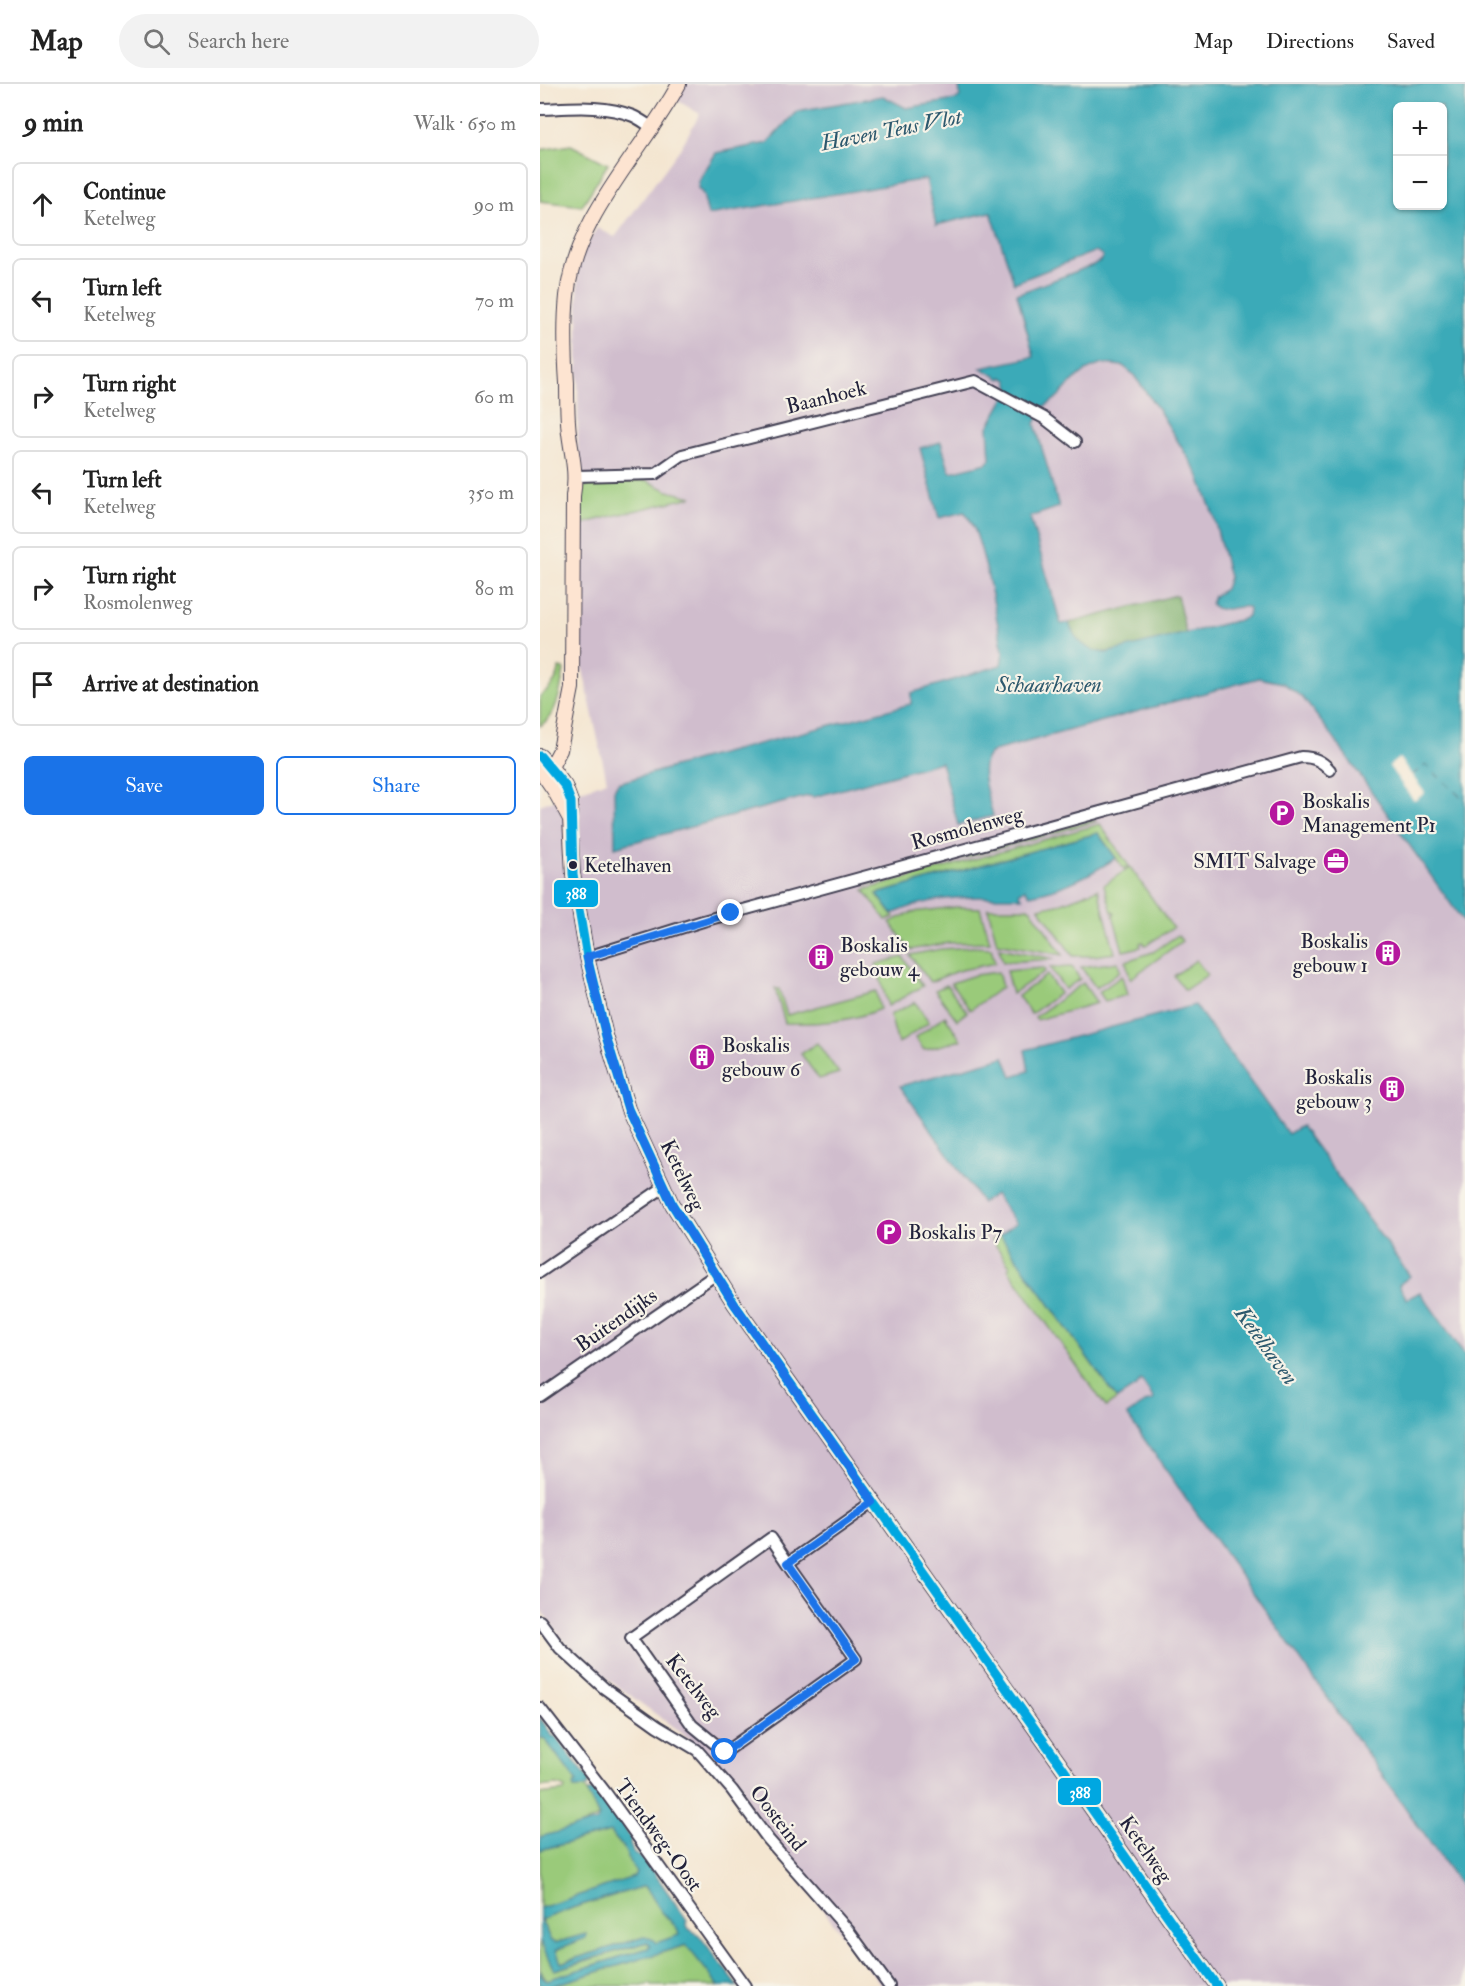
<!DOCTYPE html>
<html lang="en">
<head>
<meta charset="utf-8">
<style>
	:root { --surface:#fff; --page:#f2f2f2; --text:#222; --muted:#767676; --line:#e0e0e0; --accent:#1a73e8 }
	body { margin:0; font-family:"IM FELL Double Pica",serif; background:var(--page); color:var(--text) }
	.controls { position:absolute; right:18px; top:18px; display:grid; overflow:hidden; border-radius:9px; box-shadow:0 2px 4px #0004 }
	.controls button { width:54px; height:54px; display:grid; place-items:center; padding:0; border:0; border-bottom:2px solid var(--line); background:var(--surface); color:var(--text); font:30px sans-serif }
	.stop { position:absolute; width:18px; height:18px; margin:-14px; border:4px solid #1a73e8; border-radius:50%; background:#fff }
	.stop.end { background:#1a73e8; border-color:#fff; box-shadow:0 2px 6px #0008 }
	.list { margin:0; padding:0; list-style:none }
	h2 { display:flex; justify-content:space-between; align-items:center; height:78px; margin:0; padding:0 24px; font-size:26px }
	h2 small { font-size:20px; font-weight:400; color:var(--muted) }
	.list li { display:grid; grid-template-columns:39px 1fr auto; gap:18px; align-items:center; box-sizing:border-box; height:84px; margin:0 12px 12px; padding:0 12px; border:2px solid var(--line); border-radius:9px }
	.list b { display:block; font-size:22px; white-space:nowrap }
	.list p { margin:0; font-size:20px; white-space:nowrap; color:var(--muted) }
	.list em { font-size:20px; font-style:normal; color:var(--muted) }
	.actions { display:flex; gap:12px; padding:18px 24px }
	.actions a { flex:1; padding:14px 0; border:2px solid var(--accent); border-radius:9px; text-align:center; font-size:21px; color:var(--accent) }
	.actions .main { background:var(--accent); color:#fff }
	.icon { flex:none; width:33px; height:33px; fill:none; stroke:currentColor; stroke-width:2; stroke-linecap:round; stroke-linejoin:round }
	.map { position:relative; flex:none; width:925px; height:1902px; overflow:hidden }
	header { display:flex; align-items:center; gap:36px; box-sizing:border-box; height:84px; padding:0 30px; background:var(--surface); border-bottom:2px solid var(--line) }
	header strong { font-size:28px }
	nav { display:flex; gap:33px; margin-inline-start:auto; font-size:21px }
	.search { width:420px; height:54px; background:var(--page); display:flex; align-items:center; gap:15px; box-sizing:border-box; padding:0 21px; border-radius:33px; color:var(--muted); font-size:22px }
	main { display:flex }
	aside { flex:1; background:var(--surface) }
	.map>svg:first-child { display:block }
</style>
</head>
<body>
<header>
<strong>Map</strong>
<div class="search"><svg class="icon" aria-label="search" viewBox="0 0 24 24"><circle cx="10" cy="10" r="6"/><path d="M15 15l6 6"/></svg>Search here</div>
<nav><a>Map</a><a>Directions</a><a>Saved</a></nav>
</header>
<main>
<aside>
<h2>9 min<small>Walk · 650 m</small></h2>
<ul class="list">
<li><svg class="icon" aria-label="ahead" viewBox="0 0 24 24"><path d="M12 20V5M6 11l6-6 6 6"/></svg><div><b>Continue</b><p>Ketelweg</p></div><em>90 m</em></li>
<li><svg class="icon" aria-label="left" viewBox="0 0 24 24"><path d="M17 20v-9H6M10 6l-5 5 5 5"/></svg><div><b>Turn left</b><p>Ketelweg</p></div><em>70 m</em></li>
<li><svg class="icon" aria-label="right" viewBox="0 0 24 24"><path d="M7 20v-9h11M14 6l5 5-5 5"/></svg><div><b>Turn right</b><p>Ketelweg</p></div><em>60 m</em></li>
<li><svg class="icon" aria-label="left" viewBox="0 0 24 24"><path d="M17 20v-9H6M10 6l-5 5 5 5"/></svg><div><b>Turn left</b><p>Ketelweg</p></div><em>350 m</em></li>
<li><svg class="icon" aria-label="right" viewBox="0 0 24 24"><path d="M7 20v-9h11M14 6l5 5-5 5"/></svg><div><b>Turn right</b><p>Rosmolenweg</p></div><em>80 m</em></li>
<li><svg class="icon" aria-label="arrive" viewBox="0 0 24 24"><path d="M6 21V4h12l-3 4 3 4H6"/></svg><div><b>Arrive at destination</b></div></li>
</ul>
<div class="actions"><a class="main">Save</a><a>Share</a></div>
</aside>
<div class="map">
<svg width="925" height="1902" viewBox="0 0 925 1902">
	<rect width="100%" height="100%" fill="#f7f3e8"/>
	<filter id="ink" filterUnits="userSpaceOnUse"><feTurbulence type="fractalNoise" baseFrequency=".0167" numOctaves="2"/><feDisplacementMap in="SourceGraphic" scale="12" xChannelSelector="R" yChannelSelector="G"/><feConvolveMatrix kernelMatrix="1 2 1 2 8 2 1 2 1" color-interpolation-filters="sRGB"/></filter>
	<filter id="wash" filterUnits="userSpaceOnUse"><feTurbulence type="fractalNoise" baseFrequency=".008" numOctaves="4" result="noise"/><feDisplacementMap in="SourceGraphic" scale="24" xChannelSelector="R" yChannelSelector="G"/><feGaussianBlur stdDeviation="1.35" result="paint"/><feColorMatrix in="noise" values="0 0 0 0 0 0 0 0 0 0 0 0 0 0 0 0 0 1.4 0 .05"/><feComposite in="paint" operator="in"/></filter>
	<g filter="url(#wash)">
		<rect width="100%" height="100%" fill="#f4e6d1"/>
		<path fill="#d0bdcd" d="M144,0H207L212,2L213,0H538L925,806V1902H342L155,1659L34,1570L0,1525V721L67,697L38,563V175L57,144L75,153L140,65L160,30L135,15Z"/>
		<path fill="#9aca7a" stroke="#5e765a" stroke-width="1.5" d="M31,61L68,80L42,122L0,117V66Z
			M106,396L128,407L152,413L48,438L34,444C35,434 34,420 38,410C46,391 88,399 106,396Z
			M19,584L24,585C21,604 18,631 0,642V612C9,606 19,595 19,584Z
			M551,736L557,737L327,801L330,797Z
			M560,740L589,782L584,785L558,749L337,810L354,833L346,836L324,806Z
			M590,783L633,844L608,860L604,861L603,858L600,859L601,863L583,867L573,831L575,830L574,827L572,828L564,801Z
			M558,805L575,869L553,872H533L499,824L522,819Z
			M417,823L440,824L450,858L408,859L370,866L350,838L373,828Z
			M448,824H490L523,871L457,859Z
			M638,851L642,857L590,895L586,877L613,868Z
			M432,863L451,864L455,879L417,887L390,898L370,871L401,865Z
			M459,864L515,875L463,878Z
			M363,873L383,902L348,922L336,880Z
			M656,876L667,891L645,906L634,892Z
			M578,878L580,887L556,904L541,883Z
			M532,883L540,895L525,905L510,884Z
			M503,884L505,887L472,910L466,887Z
			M458,888L462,903L430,926L411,899L435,891Z
			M507,891L520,909L491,930L478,912Z
			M582,892L587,911L565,917L559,908Z
			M543,899L557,919L497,936L495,933Z
			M407,901L427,928L417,936L395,906Z
			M239,905L247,931L336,907L340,925C310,938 278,940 245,939L235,905Z
			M375,918L389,938L358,960L350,931Z
			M405,932L421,956L384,966L375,954Z
			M277,959L299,989L279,995L261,970Z
			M460,1151L577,1315L566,1323L468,1185L470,1182L452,1156Z
			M0,1653L5,1655L37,1698L34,1704H45L59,1733L37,1743L0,1753V1710L24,1707L25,1704L17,1701L0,1703Z
			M70,1748L83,1763L96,1789L94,1793L0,1824V1766Z
			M105,1802L122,1828L142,1843L139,1851L116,1859L104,1853L21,1879L16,1866L46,1850L15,1859L11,1857L1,1836L35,1823Z
			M0,1857L14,1886L108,1858L110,1861L108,1864L7,1896L0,1886Z
			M147,1861L179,1902H112L110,1900L102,1902H11Z"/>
		<path fill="#7bae6a" stroke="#4e6852" stroke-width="1.5" d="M637,511L646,550C630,553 615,557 599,561C568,569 542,578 529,539Z"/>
		<path fill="#3baab8" stroke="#2e667a" stroke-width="1.5" fill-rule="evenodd" d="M419,0H925V840L793,653L763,614L743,599L719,594L454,667C433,677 449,713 453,732L418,741L401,678L274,713L268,712L75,763L74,706L78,699L161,675L371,620V609L461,581L463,568C458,543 441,439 424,428L399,434L380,364L401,358L409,386L411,388L447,379L450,375L448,343L470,305L468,296L462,293L461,295L441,284L494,273L477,210L553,181L560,177L563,172L556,167L474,199L451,128L396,141L386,95L168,131L163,110L158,104L159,96L176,69L227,59L257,27L343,12L366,24L415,16L420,12ZM858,22H902V122H858ZM563,280L583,282L593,290L618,325L658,390L673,430L689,493L685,505L674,512L671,520C680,531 695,521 708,523L709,525L708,532L703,535L566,569C547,567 535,558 529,539L521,540L520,537L490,433L519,423L495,340L503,323C516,317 523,307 533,297C541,289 552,283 563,280Z
			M558,749L576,774C548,792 523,805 490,811L485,805L479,809L482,813H477C430,813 397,810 352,830L337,810Z
			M655,921L748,1050L761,1042L870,1192L859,1201L867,1215L880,1208L925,1271V1808L587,1331L608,1317H611L614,1315L601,1296L597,1302L577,1315L460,1151L476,1139L455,1110L442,1119L360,1002L464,973L472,992L489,987L485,966Z
			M0,1633L12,1652H15L45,1690L49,1696L48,1702L45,1704H34L33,1701L37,1698L5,1655L0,1653Z
			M51,1706C66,1712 84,1741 91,1755L90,1760L93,1768L106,1777L147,1836L146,1840L149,1845L159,1851L198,1902H179L146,1861L11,1902H0V1886L3,1893L7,1896L108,1864L110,1861L107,1858L14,1886L0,1857V1824L94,1793L96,1789L83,1763L70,1748L0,1766V1753L57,1737L59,1732L48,1711V1708ZM105,1802L122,1828L137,1844L139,1851L116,1859L112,1855L104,1853L21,1879L16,1866L46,1854V1850L15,1859L11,1857L1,1836L35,1823Z"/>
		<path fill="#f4e6d1" d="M859,674L885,709L874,717L849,682Z"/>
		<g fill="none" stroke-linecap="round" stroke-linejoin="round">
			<path stroke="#2c586d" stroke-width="1.5" stroke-dasharray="8 6" stroke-linecap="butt" d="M872,691L886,681L925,717"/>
		</g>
	</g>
	<g filter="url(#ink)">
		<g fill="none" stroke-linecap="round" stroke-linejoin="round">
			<defs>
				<path id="street" d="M0,25C30,24 64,20 93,32C100,35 106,40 113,44
					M36,392L115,390L142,371L435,297L504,334L535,358
					M47,873L163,837L761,673C774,673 782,677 790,686
					M0,1188L124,1103
					M0,1312L175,1191
					M248,1479L316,1575L185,1668L152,1641L91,1554L231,1454L248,1479L334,1418
					M0,1537L20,1564L64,1604L117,1642L157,1666L192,1706L228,1755L308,1846L349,1902
					M0,1624L66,1709L205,1902"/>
				<path id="secondary" d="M0,672L11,683L25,702L31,718L30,735L33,790L47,873L66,952L88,1025L132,1120L195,1221L677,1902
					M0,686L14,706L30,735
					M4,690L11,683L20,666L32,604L33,412C37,388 32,373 29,349C27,333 27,316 27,299C25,270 24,241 27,212C35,132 102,69 139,0"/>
			</defs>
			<use href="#street" stroke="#423f52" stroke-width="14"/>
			<use href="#secondary" stroke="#423f52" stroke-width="16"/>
			<use href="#street" stroke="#fff" stroke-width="10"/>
			<use href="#secondary" stroke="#fde4d1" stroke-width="14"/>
			<defs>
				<path id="bus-1" d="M0,672L25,702L31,718L33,790L47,873L66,952L88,1025L132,1120L195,1221L677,1902"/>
			</defs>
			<use href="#bus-1" stroke="#f7f3e8" stroke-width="14"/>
			<use href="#bus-1" stroke="#00a7e1" stroke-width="9"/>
		</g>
	</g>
	<g fill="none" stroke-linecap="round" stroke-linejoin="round" filter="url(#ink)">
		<path stroke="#1a73e8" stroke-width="8" d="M185,1668L316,1575L248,1479L334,1418L195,1221L132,1120L88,1025L66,952L47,873L191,829"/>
	</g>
	<defs>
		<symbol id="parking-disc" viewBox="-11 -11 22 22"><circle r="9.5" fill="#b5179e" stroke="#f7f3e8"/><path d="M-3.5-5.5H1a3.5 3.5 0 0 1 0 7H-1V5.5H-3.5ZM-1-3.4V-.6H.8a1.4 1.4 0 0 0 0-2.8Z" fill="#fff"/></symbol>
		<symbol id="office-disc" viewBox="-11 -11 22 22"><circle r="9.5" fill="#b5179e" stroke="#f7f3e8"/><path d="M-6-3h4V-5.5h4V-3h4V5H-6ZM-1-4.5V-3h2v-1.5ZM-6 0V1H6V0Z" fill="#fff"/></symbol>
		<symbol id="building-disc" viewBox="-11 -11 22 22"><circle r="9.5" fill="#b5179e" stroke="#f7f3e8"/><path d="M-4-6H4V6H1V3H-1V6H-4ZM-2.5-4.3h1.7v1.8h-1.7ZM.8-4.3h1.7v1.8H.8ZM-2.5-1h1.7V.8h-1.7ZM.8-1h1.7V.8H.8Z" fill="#fff"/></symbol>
	</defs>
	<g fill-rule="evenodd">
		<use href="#parking-disc" x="727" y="714" width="30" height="30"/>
		<use href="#office-disc" x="781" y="762" width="30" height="30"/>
		<use href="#building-disc" x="833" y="854" width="30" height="30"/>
		<use href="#building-disc" x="266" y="858" width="30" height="30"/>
		<use href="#building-disc" x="147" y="958" width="30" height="30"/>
		<use href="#building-disc" x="837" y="990" width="30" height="30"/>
		<use href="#parking-disc" x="334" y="1133" width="30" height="30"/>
	</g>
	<circle fill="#22223b" stroke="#f7f3e8" stroke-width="2" cx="33" cy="781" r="5"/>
	<g text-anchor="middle" stroke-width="4.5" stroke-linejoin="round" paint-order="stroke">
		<g font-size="20" fill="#22223b" stroke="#f7f3e8" text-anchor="start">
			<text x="44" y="788">Ketelhaven</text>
		</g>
		<g font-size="21" fill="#22223b" stroke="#f7f3e8">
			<text transform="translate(286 313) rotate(-14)" y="7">Baanhoek</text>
			<text transform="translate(427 744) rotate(-15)" y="7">Rosmolenweg</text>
			<text transform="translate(143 1091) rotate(64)" y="7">Ketelweg</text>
			<text transform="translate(76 1236) rotate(-35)" y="7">Buitendijks</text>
			<text transform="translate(154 1602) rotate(52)" y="7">Ketelweg</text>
			<text transform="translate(238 1734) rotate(52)" y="7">Oosteind</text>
			<text transform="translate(119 1751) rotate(54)" y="7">Tiendweg-Oost</text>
			<text transform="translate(606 1765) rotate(55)" y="7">Ketelweg</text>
		</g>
		<g font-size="21" fill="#22223b" stroke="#f7f3e8" text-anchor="start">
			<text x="762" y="724">Boskalis<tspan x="762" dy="24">Management P1</tspan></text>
			<text x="776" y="784" text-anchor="end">SMIT Salvage</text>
			<text x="828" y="864" text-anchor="end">Boskalis<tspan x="828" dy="24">gebouw 1</tspan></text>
			<text x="300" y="868">Boskalis<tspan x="300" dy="24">gebouw 4</tspan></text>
			<text x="182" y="968">Boskalis<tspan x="182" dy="24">gebouw 6</tspan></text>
			<text x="832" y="1000" text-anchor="end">Boskalis<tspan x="832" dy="24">gebouw 3</tspan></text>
			<text x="368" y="1155">Boskalis P7</text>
		</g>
		<g font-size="22" font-style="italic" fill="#2c586d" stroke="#f7f3e8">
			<text transform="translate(351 45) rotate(-11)" y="8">Haven Teus Vlot</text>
			<text x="509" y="608">Schaarhaven</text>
			<text transform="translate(727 1261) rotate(54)" y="8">Ketelhaven</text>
		</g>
	</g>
	<g stroke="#f7f3e8" stroke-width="2">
		<rect x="13" y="795" width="46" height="29" rx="6" fill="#00a7e1"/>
		<rect x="517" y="1693" width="45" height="29" rx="6" fill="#00a7e1"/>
	</g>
	<g font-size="16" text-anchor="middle" font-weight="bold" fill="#fff">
		<text x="36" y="815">388</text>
		<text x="540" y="1714">388</text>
	</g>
</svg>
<div class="controls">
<button>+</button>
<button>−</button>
</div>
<div class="stop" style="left:185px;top:1668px"></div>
<div class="stop end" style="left:191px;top:829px"></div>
</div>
</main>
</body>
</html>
